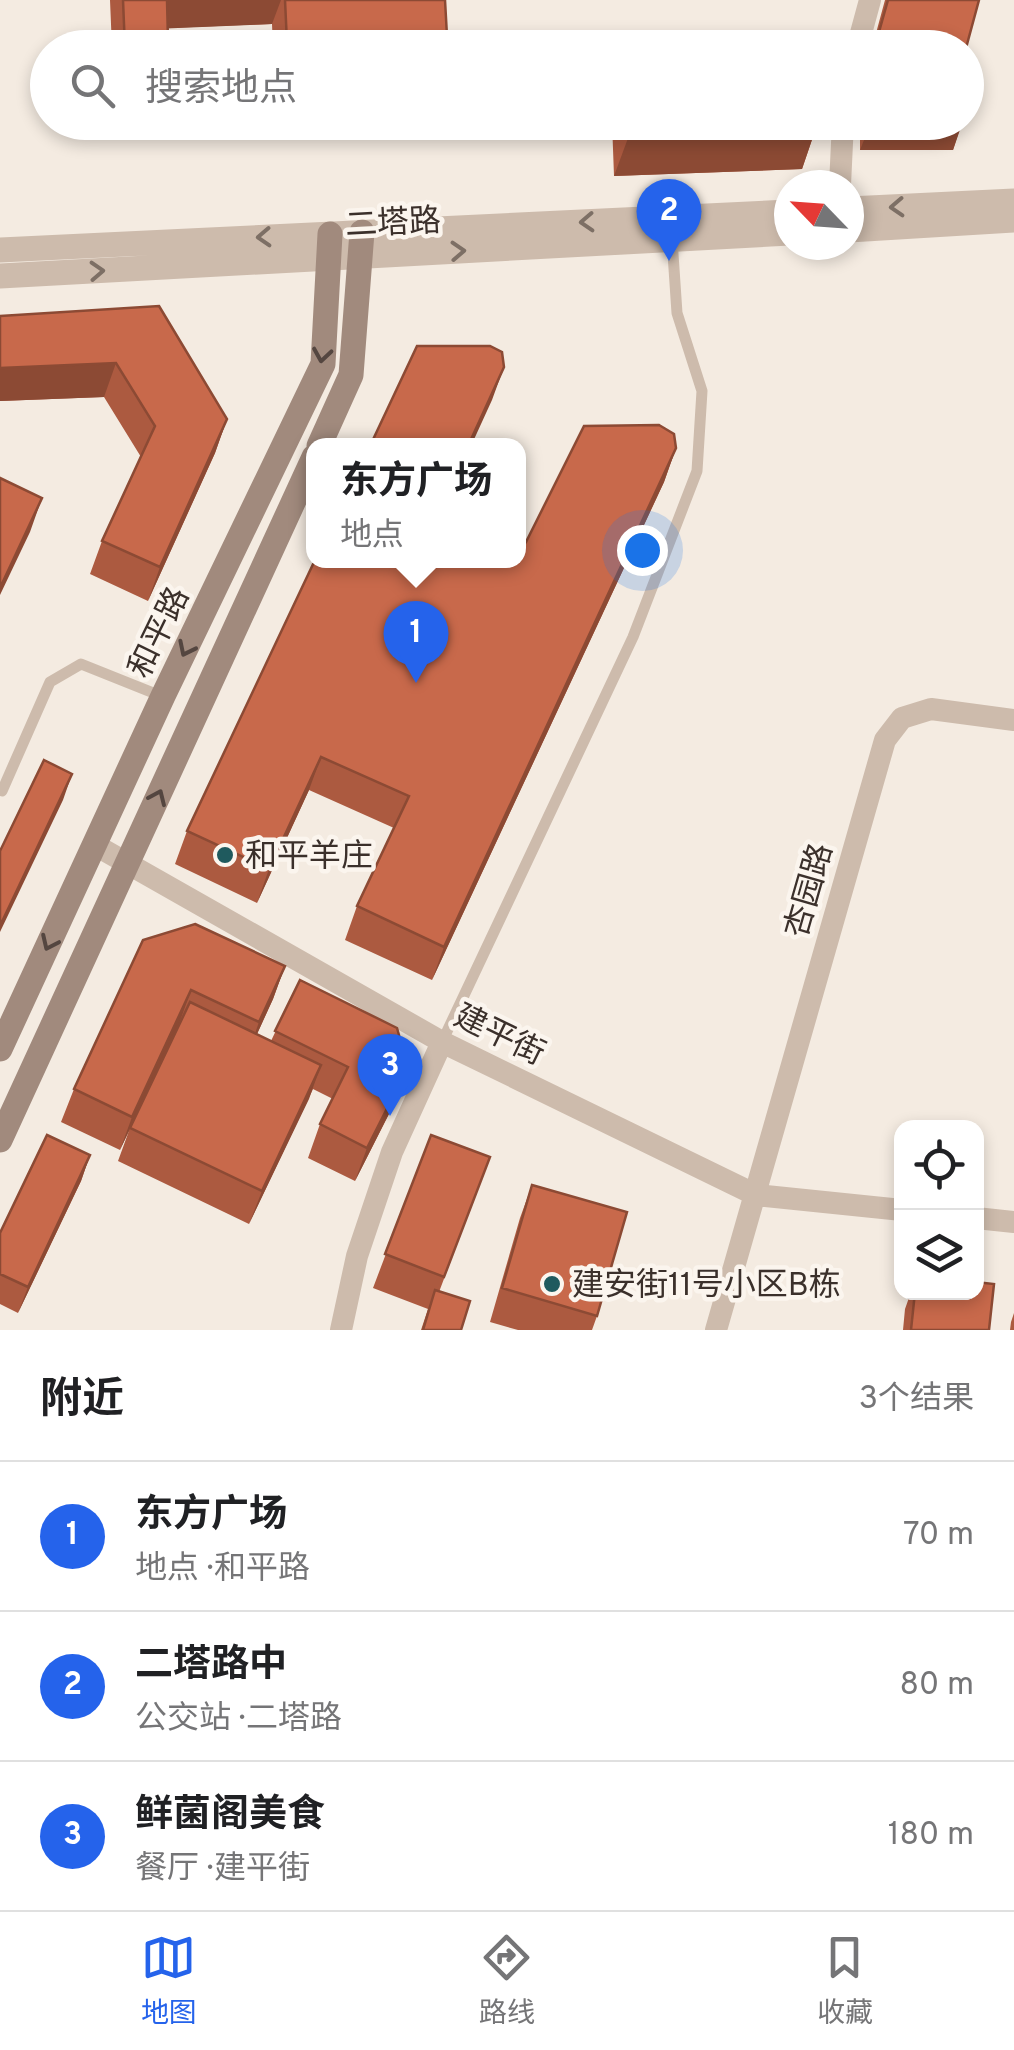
<!DOCTYPE html>
<html lang="zh">
<head>
<meta charset="utf-8">
<style>
	:root { --surface:#fff; --page:#f2f2f2; --text:#202124; --muted:#757577; --line:#e0e0e0; --accent:#2563eb }
	body { margin:0; font-family:Overpass,"Noto Sans SC",sans-serif; background:var(--page); color:var(--text) }
	.controls { position:absolute; right:30px; bottom:30px; display:grid; overflow:hidden; border-radius:20px; box-shadow:0 5px 15px #0003 }
	.controls button { width:90px; height:90px; display:grid; place-items:center; padding:0; border:0; border-bottom:2px solid var(--line); background:var(--surface); color:var(--text); font:50px sans-serif }
	.compass { position:absolute; left:774px; top:170px; width:90px; height:90px; border-radius:50%; background:var(--surface); box-shadow:0 5px 15px #0003; rotate:295deg }
	.you { position:absolute; left:642px; top:550px; width:35px; height:35px; margin:-25px; border:8px solid #fff; border-radius:50%; background:#1a73e8; box-shadow:0 0 0 15px #1a73e833 }
	.badge { display:grid; place-items:center; width:65px; height:65px; border-radius:50%; background:var(--accent); color:#fff; font-size:32px; font-weight:700 }
	.pin { position:absolute; translate:-50% -82px; filter:drop-shadow(0 2px 5px #0008) }
	.pin::after { content:''; position:absolute; top:52px; width:35px; height:30px; background:inherit; clip-path:polygon(0 0,100% 0,50% 100%) }
	.popup { position:absolute; left:306px; top:438px; width:220px; height:130px; box-sizing:border-box; display:grid; place-content:center; border-radius:20px; background:var(--surface); filter:drop-shadow(0 2px 8px #0005); font-size:32px; white-space:nowrap; color:var(--muted) }
	.popup b { font-size:38px; color:var(--text) }
	.popup::after { content:''; position:absolute; left:50%; top:100%; margin-left:-20px; border:20px solid transparent; border-top-color:var(--surface) }
	.list { margin:0; padding:0; list-style:none }
	h2 { display:flex; justify-content:space-between; align-items:center; height:130px; margin:0; padding:0 40px; font-size:42px }
	h2 small { font-size:32px; font-weight:400; color:var(--muted) }
	.list li { display:grid; grid-template-columns:65px 1fr auto; gap:30px; align-items:center; box-sizing:border-box; height:150px; padding:0 40px; border-top:2px solid var(--line) }
	.list b { display:block; font-size:38px; white-space:nowrap }
	.list p { margin:0; font-size:32px; white-space:nowrap; color:var(--muted) }
	.list em { font-size:32px; font-style:normal; color:var(--muted) }
	.icon { flex:none; width:55px; height:55px; fill:none; stroke:currentColor; stroke-width:2; stroke-linecap:round; stroke-linejoin:round }
	.map { position:relative; flex:none; width:1014px; height:1330px; overflow:hidden }
	.search { position:absolute; background:var(--surface); box-shadow:0 5px 15px #0003; left:30px; right:30px; top:30px; height:110px; display:flex; align-items:center; gap:25px; box-sizing:border-box; padding:0 35px; border-radius:55px; color:var(--muted); font-size:38px }
	.sheet { height:580px; background:var(--surface) }
	nav { display:flex; justify-content:space-around; align-items:center; box-sizing:border-box; height:140px; border-top:2px solid var(--line); background:var(--surface); font-size:28px; color:var(--muted) }
	nav a { display:grid; justify-items:center; gap:5px }
	nav .on { color:var(--accent) }
	.map>svg:first-child { display:block }
</style>
</head>
<body>
<div class="map">
<svg width="1014" height="1330" viewBox="0 0 1014 1330">
	<rect width="100%" height="100%" fill="#f4ebe1"/>
	<g fill="none" stroke-linecap="round" stroke-linejoin="round">
		<path stroke="#cdbbac" stroke-width="11" d="M2,791L50,682L81,664L161,696
			M442,1042L633,637L697,471L702,391L677,313L672,239"/>
		<path stroke="#cdbbac" stroke-width="22" d="M857,48L870,0
			M840,185L843,122
			M95,845L442,1042L756,1195L902,1210
			M976,1218L1014,1222
			M341,1330L357,1256L392,1152L442,1042
			M716,1330L885,740L902,718L931,709L1014,720"/>
		<path stroke="#cdbbac" stroke-width="25" d="M849,209L1014,201
			M849,230L1014,220
			M0,250L789,212
			M0,276L789,233"/>
		<path stroke="#a18a7d" stroke-width="25" d="M319,446L351,375L362,232
			M0,1049L163,696L323,364L330,234
			M0,1140L314,457"/>
	</g>
	<path fill="#ac5a40" d="M110,0H445L447,36L443,48H273L272,24L168,28V40L216,48H112Z
		M885,0H979L966,48H872Z
		M612,122H818L802,169L614,176Z
		M860,122H962L953,150H860Z
		M159,306L227,419L215,453L148,601L90,574L102,541L141,457L104,397L0,401V316Z
		M676,448L664,482L432,980L345,940L357,906L394,828L309,790L257,903L175,864L187,831L526,542Z
		M143,940L285,966L273,999L257,1034L271,1041L300,980L396,1100L355,1181L308,1158L320,1124L333,1099L313,1089L249,1224L118,1161L130,1128L179,1024L120,1150L61,1122L74,1089Z
		M431,1135L490,1157L439,1292L461,1330H421L428,1309L373,1288Z
		M90,1155L81,1181L18,1313L0,1304V1233Z
		M532,1185L597,1316L592,1330H518L490,1322L520,1218Z
		M911,1292H976L989,1330H903L905,1309Z
		M1014,1313V1330H1010L1011,1322Z"/>
	<path fill="#8c4a34" d="M165,0H281L272,24L154,29Z
		M447,36L443,48H285L287,43Z
		M818,122L802,169L614,176L631,130Z
		M962,124L953,150H860L870,125Z
		M116,363L104,397L0,401V368Z
		M504,367L492,400L471,446H468Z
		M227,419L215,453L148,601L160,567Z
		M676,448L664,482L432,980L444,947Z
		M42,498L30,532L0,595V588Z
		M321,757L309,790L257,903L269,869Z
		M72,774L63,800L0,932V926Z
		M285,966L273,999L247,1056L259,1022Z
		M191,990L179,1024L120,1150L132,1117Z
		M321,1065L309,1099L249,1224L262,1191Z
		M408,1067L396,1100L355,1181L367,1148Z
		M90,1155L81,1181L18,1313L28,1287Z"/>
	<path fill="#c8694b" stroke="#8c4a34" stroke-width="2.5" d="M123,0H167L168,40L215,37L216,48H125Z
		M285,0H445L447,36L287,43Z
		M888,0H979L966,48H909L877,39Z
		M631,122H813L631,130Z
		M870,122H962V124L870,125Z
		M159,306L227,419L160,567L102,541L155,426L116,363L0,368V316Z
		M417,346H490L502,352L504,367L468,446H370Z
		M659,425L674,434L676,448L444,947L357,906L409,796L321,757L269,869L187,831L315,560H518V538L526,542L584,426Z
		M0,478L42,498L0,588Z
		M44,760L72,774L0,926V851Z
		M195,924L285,966L259,1022L191,990L132,1117L74,1089L143,940Z
		M300,980L397,1028L408,1067L367,1148L320,1124L348,1067L275,1031Z
		M190,1002L321,1065L262,1191L130,1128Z
		M47,1135L90,1155L28,1287L0,1274V1233Z
		M431,1135L490,1157L444,1277L385,1254Z
		M532,1185L627,1212L597,1316L502,1288Z
		M976,1282L994,1284L989,1330H911L915,1292H976Z
		M435,1290L470,1301L461,1330H423Z"/>
	<defs><path id="oneway-chevron" d="M-2-3.5L2.5 0L-2 3.5" fill="none" stroke-width="1.6" stroke-linecap="round" stroke-linejoin="round" transform="scale(2.5)"/></defs>
	<g stroke="#7d6f65">
		<use href="#oneway-chevron" transform="translate(897 207) rotate(177)"/>
		<use href="#oneway-chevron" transform="translate(587 222) rotate(177)"/>
		<use href="#oneway-chevron" transform="translate(264 237) rotate(177)"/>
		<use href="#oneway-chevron" transform="translate(458 251) rotate(-3)"/>
		<use href="#oneway-chevron" transform="translate(97 271) rotate(-3)"/>
	</g>
	<g stroke="#544640">
		<use href="#oneway-chevron" transform="translate(322 355) rotate(99)"/>
		<use href="#oneway-chevron" transform="translate(186 649) rotate(116)"/>
		<use href="#oneway-chevron" transform="translate(158 797) rotate(-66)"/>
		<use href="#oneway-chevron" transform="translate(49 943) rotate(115)"/>
	</g>
	<g fill="#1f5a5e" stroke="#fbf5ee" stroke-width="4">
		<circle cx="225" cy="855" r="10"/>
		<circle cx="552" cy="1284" r="10"/>
	</g>
	<g text-anchor="middle" stroke-width="9" stroke-linejoin="round" paint-order="stroke">
		<g font-size="32" fill="#3b302b" stroke="#fbf5ee">
			<text transform="translate(393 222) rotate(-3)" y="11">二塔路</text>
			<text transform="translate(158 632) rotate(-64)" y="11">和平路</text>
			<text transform="translate(808 890) rotate(-74)" y="11">杏园路</text>
			<text transform="translate(500 1034) rotate(26)" y="11">建平街</text>
		</g>
		<g font-size="32" fill="#3b302b" stroke="#fbf5ee" text-anchor="start">
			<text x="245" y="866">和平羊庄</text>
			<text x="572" y="1295">建安街11号小区B栋</text>
		</g>
	</g>
</svg>
<div class="controls">
<button><svg class="icon" aria-label="locate" viewBox="0 0 24 24"><circle cx="12" cy="12" r="6"/><path d="M12 2v4M12 18v4M2 12h4M18 12h4"/></svg></button>
<button><svg class="icon" aria-label="layers" viewBox="0 0 24 24"><path d="M12 4l9 5-9 5-9-5zM3 14l9 5 9-5"/></svg></button>
</div>
<svg class="compass" viewBox="-18 -18 36 36"><path d="M0-13l5 13h-10z" fill="#e53935"/><path d="M0 13l5-13h-10z" fill="#757577"/></svg>
<div class="you"></div>
<div class="pin badge" style="left:416px;top:683px">1</div>
<div class="popup"><b>东方广场</b>地点</div>
<div class="pin badge" style="left:669px;top:261px">2</div>
<div class="pin badge" style="left:390px;top:1116px">3</div>
<div class="search"><svg class="icon" aria-label="search" viewBox="0 0 24 24"><circle cx="10" cy="10" r="6"/><path d="M15 15l6 6"/></svg>搜索地点</div>
</div>
<section class="sheet">
<h2>附近<small>3个结果</small></h2>
<ul class="list">
<li><span class="badge">1</span><div><b>东方广场</b><p>地点 · 和平路</p></div><em>70 m</em></li>
<li><span class="badge">2</span><div><b>二塔路中</b><p>公交站 · 二塔路</p></div><em>80 m</em></li>
<li><span class="badge">3</span><div><b>鲜菌阁美食</b><p>餐厅 · 建平街</p></div><em>180 m</em></li>
</ul>
</section>
<nav>
<a class="on"><svg class="icon" aria-label="map" viewBox="0 0 24 24"><path d="M3 6l6-2 6 2 6-2v14l-6 2-6-2-6 2zM9 4v14M15 6v14"/></svg>地图</a>
<a><svg class="icon" aria-label="directions" viewBox="0 0 24 24"><path d="M12 3l9 9-9 9-9-9zM9 14v-3h6M13 9l2 2-2 2"/></svg>路线</a>
<a><svg class="icon" aria-label="saved" viewBox="0 0 24 24"><path d="M7 4h10v16l-5-4-5 4z"/></svg>收藏</a>
</nav>
</body>
</html>
